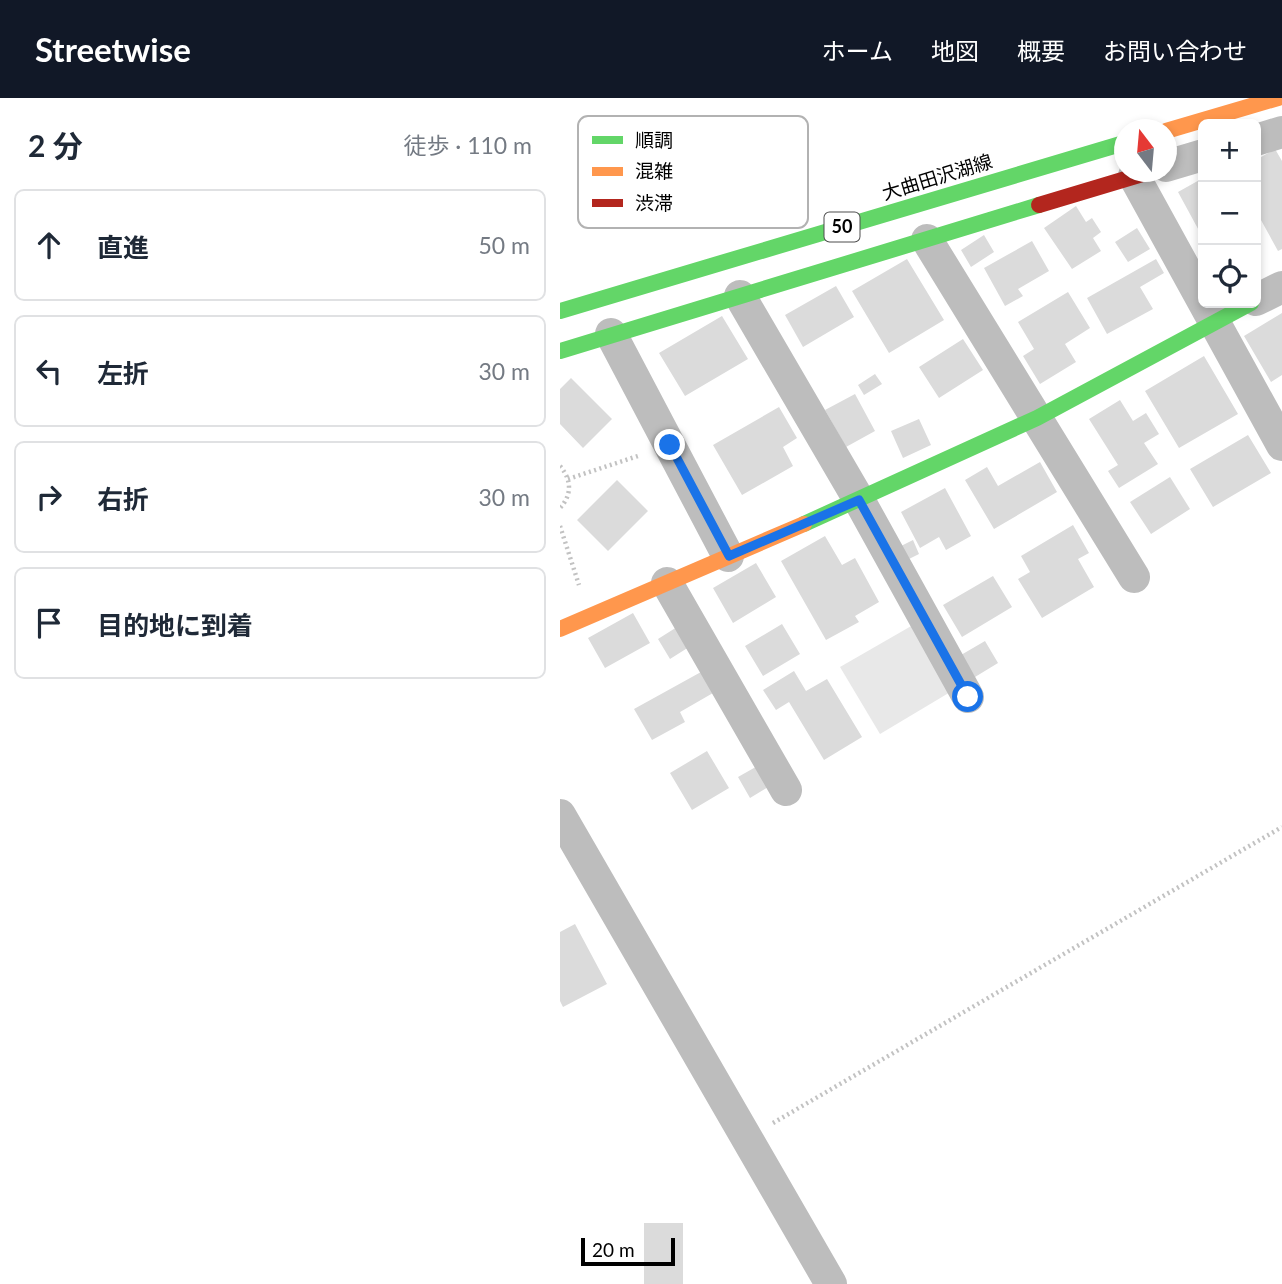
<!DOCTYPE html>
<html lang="ja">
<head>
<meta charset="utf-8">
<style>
	:root { --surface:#fff; --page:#f2f2f3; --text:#1f2937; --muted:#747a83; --line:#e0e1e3; --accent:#111827 }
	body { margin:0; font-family:Lato,"Noto Sans JP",sans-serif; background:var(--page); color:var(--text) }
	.controls { position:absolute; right:21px; top:21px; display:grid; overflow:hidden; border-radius:10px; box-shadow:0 4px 10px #0003 }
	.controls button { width:63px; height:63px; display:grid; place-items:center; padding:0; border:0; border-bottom:2px solid var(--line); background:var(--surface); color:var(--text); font:35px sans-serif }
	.compass { position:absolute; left:554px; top:21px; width:63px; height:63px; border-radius:50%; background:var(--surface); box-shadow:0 4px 10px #0003; rotate:344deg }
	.scale { position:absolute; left:21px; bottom:18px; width:94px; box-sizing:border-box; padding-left:7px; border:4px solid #000; border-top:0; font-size:19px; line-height:24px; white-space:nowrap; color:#000; -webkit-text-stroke:5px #fff; paint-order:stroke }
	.stop { position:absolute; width:21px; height:21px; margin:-16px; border:5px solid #1a73e8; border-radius:50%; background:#fff }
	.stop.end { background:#1a73e8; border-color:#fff; box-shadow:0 2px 7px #0008 }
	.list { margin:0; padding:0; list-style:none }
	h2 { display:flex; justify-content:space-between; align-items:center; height:91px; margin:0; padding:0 28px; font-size:30px }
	h2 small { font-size:23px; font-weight:400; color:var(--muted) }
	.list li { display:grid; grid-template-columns:46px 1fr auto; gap:21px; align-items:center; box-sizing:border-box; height:112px; margin:0 14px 14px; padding:0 14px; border:2px solid var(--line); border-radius:10px }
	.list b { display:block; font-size:26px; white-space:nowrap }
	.list em { font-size:23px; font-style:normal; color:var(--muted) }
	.icon { flex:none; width:38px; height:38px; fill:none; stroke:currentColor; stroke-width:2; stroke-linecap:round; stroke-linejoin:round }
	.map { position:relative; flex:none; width:722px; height:1186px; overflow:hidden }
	header { display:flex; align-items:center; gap:42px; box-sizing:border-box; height:98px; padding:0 35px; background:var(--accent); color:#fff }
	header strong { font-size:33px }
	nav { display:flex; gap:38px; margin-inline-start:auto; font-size:24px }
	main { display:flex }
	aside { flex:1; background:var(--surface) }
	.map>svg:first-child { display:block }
</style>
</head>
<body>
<header>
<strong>Streetwise</strong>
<nav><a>ホーム</a><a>地図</a><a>概要</a><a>お問い合わせ</a></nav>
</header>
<main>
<aside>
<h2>2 分<small>徒歩 · 110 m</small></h2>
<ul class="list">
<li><svg class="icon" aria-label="ahead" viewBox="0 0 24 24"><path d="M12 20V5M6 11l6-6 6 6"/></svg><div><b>直進</b></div><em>50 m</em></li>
<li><svg class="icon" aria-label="left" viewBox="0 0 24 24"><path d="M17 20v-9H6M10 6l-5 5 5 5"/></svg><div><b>左折</b></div><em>30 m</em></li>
<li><svg class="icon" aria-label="right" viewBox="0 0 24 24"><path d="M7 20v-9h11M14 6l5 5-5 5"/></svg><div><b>右折</b></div><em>30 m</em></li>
<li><svg class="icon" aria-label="arrive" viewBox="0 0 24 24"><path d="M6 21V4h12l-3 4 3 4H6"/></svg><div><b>目的地に到着</b></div></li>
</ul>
</aside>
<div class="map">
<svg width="722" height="1186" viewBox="0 0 722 1186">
	<rect width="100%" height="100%" fill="#fff"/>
	<path fill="#e8e8e8" d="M353,527L392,593L320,636L280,569Z"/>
	<path fill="#dbdbdb" d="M715,51L722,63V151L718,153L696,113V62Z
		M643,80V140L618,94Z
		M516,108L526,124L532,120L541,134L533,140L541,153L512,171L484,130Z
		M577,130L590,151L568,164L555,144Z
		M424,137L434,154L411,169L401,152Z
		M472,143L489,173L458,191L463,198L445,208L424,170Z
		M347,161L384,222L329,255L292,193Z
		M596,161L604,175L580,189L593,211L547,236L527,200Z
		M276,188L294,219L243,249L225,217Z
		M508,194L530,230L505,246L516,264L480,286L463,258L474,251L458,224Z
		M722,215V277L711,284L684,238Z
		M162,218L188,261L125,298L99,255Z
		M403,241L423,272L379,300L359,269Z
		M644,258L678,316L619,350L585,293Z
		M315,276L322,286L304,297L298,287Z
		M11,280L52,321L23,350L0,326V291Z
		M295,296L315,333L286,349L265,312Z
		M560,302L573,323L586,315L599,336L584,345L598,366L559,390L548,373L558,367L529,321Z
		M219,309L237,340L223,349L233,368L182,397L153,347Z
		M359,321L371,347L343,360L331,333Z
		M688,337L711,375L653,409L630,371Z
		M480,364L497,394L434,431L405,382L427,369L438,388Z
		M610,379L630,411L591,436L570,404Z
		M57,382L88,413L48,453L17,422Z
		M385,390L411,438L386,452L379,439L360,450L341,414Z
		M513,427L529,455L518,461L534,489L482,520L458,481L470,474L461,458Z
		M265,438L282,467L295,460L319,504L295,518L299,524L266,542L221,463Z
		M353,442L359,456L347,462L341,448Z
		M196,465L216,499L173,525L153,490Z
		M433,478L452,509L402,539L383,507Z
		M73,515L90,545L45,570L28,540Z
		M222,526L240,556L203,578L185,548Z
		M117,529L129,549L110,561L98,541Z
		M425,543L438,565L415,579L401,557Z
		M234,573L246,593L267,581L302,639L264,662L229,604L216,612L203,592Z
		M141,574L153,595L120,614L125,624L92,642L74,611Z
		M147,653L169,690L132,712L110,675Z
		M201,666L213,686L190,700L178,679Z
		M15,826L47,886L3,909L0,903V834Z
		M84,1125H123V1186H84Z"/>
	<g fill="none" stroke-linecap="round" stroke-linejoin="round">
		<path stroke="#c2c2c2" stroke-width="4.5" stroke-dasharray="2 3.5" stroke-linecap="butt" d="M0,368C12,382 12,397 0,410
			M8,381L81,357
			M0,428L19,487
			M213,1025L722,729"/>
		<path stroke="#bdbdbd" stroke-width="32" d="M696,42L722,34
			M606,68L643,57
			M574,78L722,347
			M367,142L574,479
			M180,198L299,402L408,599
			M696,202L722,189
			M51,236L168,458
			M107,485L226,692
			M0,717L271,1186"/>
		<path stroke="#63d668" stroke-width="16" d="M0,213L564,45
			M0,253L479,107
			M244,426L477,320L691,205"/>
		<path stroke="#ff974d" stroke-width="16" d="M606,33L718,0
			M0,531L244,426"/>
		<path stroke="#b3261e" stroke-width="16" d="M479,107L589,74"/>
	</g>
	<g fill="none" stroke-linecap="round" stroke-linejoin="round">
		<path stroke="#1a73e8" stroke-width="9" d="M110,347L169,458L299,402L408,599"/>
	</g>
	<g text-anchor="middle" stroke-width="6" stroke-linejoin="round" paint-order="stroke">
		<rect fill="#fff" stroke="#4c4c4c" stroke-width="2" x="264.5" y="114.5" width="35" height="29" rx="5"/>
		<g font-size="18" font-weight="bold" fill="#000">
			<text x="282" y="135">50</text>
		</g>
		<g font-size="19" fill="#000" stroke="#fff">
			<text transform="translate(377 79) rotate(-17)" y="7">大曲田沢湖線</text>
		</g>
	</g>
	<rect x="18" y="18" width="230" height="112" rx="10" fill="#fff" stroke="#b2b2b2" stroke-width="2"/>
	<rect x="32" y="38" width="31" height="8" fill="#63d668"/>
	<rect x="32" y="69" width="31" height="9" fill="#ff974d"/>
	<rect x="32" y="101" width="31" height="8" fill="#b3261e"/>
	<g font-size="19" fill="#000">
		<text x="75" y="49">順調</text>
		<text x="75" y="80">混雑</text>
		<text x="75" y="112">渋滞</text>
	</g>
</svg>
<div class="controls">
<button>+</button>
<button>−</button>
<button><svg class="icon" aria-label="locate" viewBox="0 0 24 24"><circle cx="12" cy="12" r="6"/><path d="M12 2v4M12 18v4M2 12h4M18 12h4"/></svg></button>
</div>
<svg class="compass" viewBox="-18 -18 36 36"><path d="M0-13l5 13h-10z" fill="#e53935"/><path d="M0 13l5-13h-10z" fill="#747a83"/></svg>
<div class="scale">20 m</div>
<div class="stop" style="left:408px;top:599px"></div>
<div class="stop end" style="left:110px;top:347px"></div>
</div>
</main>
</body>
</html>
